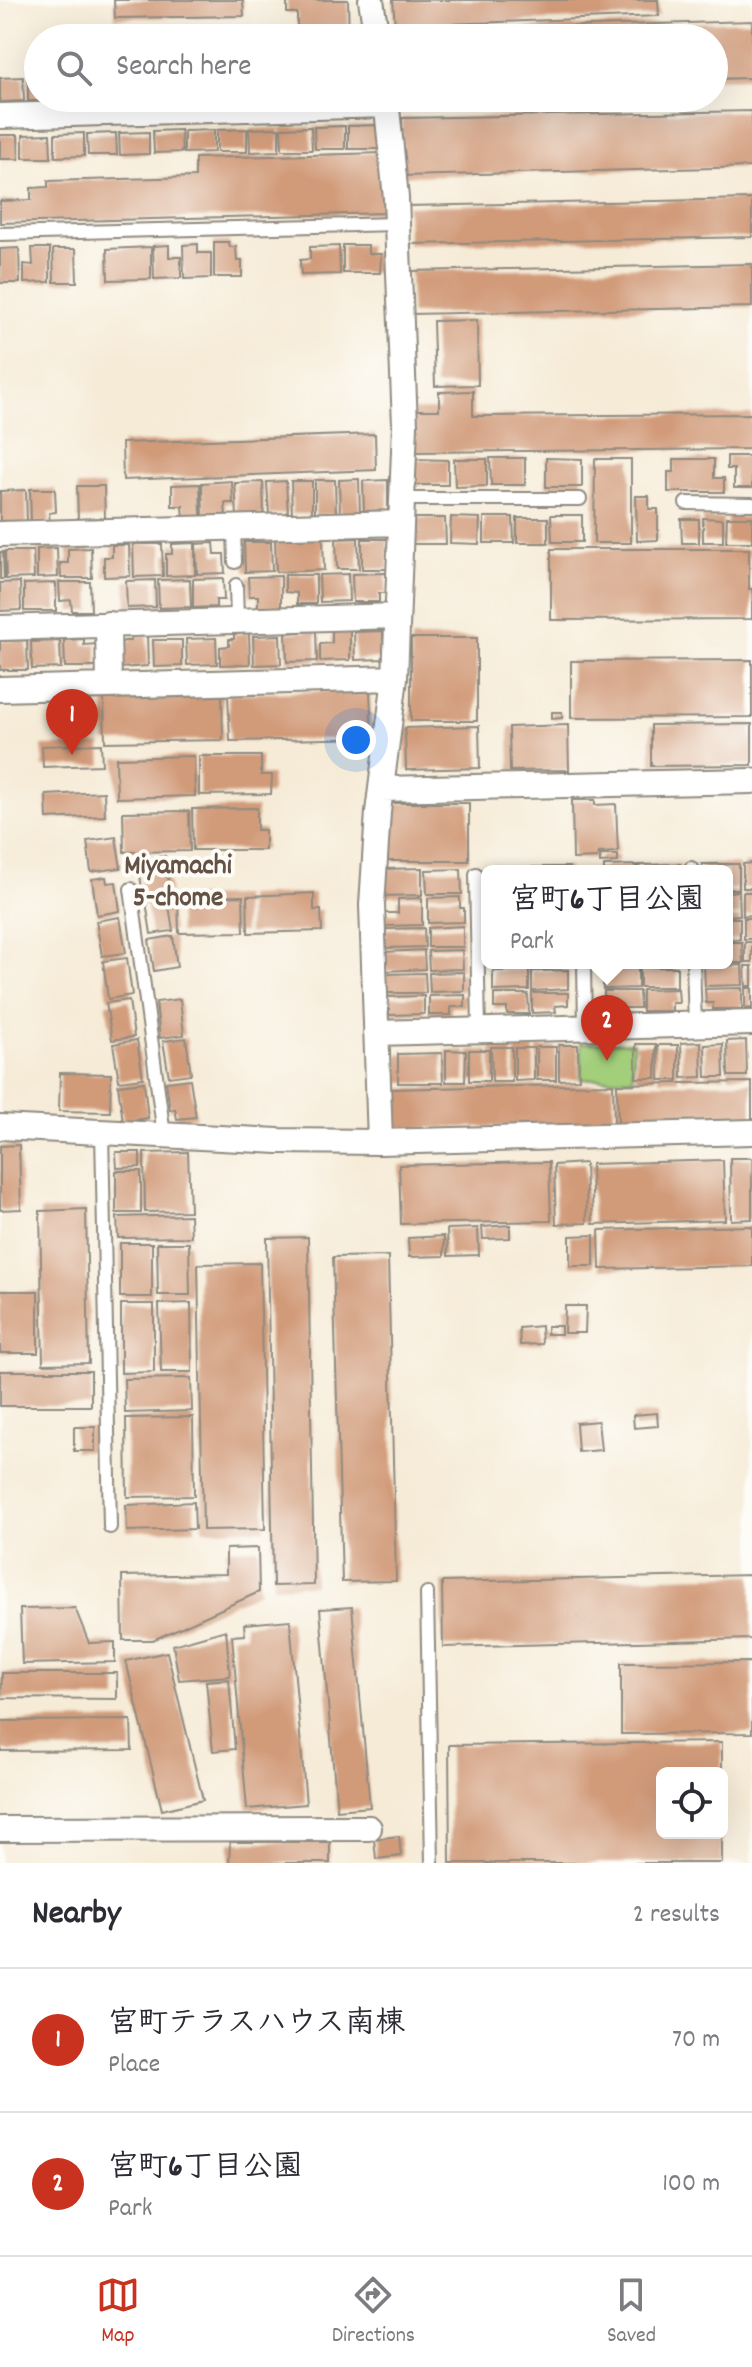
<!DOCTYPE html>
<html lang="en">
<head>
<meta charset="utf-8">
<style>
	:root { --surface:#fff; --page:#f7f7f7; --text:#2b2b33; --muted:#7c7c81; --line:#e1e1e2; --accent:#c8321e }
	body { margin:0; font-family:Dekko,"Klee One",sans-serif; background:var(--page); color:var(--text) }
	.controls { position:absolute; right:24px; bottom:24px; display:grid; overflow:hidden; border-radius:12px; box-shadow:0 8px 32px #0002 }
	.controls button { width:72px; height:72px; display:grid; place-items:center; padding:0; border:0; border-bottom:2px solid var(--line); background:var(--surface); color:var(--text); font:40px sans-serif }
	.you { position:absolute; left:356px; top:740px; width:28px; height:28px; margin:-20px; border:6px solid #fff; border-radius:50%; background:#1a73e8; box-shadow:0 0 0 12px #1a73e833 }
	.badge { display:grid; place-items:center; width:52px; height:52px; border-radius:50%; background:var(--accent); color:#fff; font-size:26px; font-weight:700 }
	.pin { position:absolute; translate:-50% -66px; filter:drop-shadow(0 2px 4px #0008) }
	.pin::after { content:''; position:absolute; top:42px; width:28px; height:24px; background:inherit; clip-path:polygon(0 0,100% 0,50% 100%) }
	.popup { position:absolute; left:481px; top:865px; width:252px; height:104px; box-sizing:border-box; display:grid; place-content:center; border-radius:12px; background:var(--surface); filter:drop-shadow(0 2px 6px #0005); font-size:26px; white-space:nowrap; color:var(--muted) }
	.popup b { font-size:30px; color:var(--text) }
	.popup::after { content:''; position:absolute; left:50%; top:100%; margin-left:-16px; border:16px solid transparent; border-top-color:var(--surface) }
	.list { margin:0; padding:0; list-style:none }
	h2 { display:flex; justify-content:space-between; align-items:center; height:104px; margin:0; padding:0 32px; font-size:34px }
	h2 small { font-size:26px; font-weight:400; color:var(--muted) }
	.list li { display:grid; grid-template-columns:52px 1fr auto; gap:24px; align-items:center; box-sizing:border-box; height:144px; padding:0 32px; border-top:2px solid var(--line) }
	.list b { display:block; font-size:30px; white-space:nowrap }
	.list p { margin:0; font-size:26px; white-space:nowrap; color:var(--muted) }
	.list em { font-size:26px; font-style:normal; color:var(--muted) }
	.icon { flex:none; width:44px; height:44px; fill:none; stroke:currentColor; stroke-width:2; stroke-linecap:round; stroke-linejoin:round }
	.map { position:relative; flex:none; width:752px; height:1863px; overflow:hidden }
	.search { position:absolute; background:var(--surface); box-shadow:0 8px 32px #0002; left:24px; right:24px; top:24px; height:88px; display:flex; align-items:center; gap:20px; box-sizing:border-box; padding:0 28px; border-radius:44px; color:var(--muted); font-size:30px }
	.sheet { height:392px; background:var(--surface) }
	nav { display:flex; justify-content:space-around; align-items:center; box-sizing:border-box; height:112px; border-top:2px solid var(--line); background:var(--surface); font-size:22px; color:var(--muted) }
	nav a { display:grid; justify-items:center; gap:4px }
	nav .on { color:var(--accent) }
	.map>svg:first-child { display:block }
</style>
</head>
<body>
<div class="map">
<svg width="752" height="1863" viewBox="0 0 752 1863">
	<rect width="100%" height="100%" fill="#fdfcf7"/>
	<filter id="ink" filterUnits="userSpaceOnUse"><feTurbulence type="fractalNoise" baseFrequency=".0125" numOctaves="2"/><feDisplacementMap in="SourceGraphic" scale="16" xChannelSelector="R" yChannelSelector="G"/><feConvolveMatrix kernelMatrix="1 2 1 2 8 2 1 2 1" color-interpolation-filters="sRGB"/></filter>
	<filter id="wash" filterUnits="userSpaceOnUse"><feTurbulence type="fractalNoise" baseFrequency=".006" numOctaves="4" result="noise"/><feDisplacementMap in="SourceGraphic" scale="32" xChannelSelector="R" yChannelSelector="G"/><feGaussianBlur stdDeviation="1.8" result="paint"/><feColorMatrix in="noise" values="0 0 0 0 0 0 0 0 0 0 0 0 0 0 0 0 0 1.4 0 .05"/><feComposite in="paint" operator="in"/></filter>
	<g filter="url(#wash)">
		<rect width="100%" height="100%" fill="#f6ebd7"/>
		<path fill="#a3ce7a" stroke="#677c52" stroke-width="2" d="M633,1042V1079H581V1043Z"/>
		<g id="blocks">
			<path fill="#d19b7a" d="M114,0H243L244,16L115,18Z
				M287,0H348L349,38H297V13H287Z
				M393,0H658L659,16L395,26Z
				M752,21V78L714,79V38H392L391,32Z
				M28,75H38V101H28Z
				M23,77L24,101L0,102V78Z
				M752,111V167L403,176L402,118Z
				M378,125V149H348V126Z
				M345,126V149H315L314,127Z
				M311,127L312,150H282L281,128Z
				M279,128V151L250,152L249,129Z
				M247,129V152H217V130Z
				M181,130L182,152L154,153L153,131Z
				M214,130V152L184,153V131Z
				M149,132V154L120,155L119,133Z
				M84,133V156L55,157V134Z
				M116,133L117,155H88L87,134Z
				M50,134L51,158H23V135Z
				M0,135H18L19,159H0Z
				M383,153L385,213L0,223V201L31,200V188L48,187V181L195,177V158Z
				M752,199V237L408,244L407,206Z
				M214,242H229L230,247H236L237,261H242V277H214Z
				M198,244V253H211V278L184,279L183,245Z
				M169,245V257H181V278L154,279L153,246Z
				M343,245H368V254H381L380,273H343Z
				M339,246L340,274L301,275L300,260L310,259V247Z
				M151,247V279L108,280L107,249Z
				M19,248L20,283H0V249Z
				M32,248H50V282L24,283V264L33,265Z
				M53,249H76L77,282H54Z
				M752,264V307L411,314L410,271Z
				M477,320L478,385L435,386L433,321Z
				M473,391V416L752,414V449L414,452L413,410H439V392Z
				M375,434L376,470L123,480L122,443Z
				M727,456H752V488H734V469H727Z
				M490,458H525V485H491Z
				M546,458L582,459V487H546Z
				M413,459L448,460V485H412Z
				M454,459H487V486L455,487Z
				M595,459H631V543H594Z
				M674,459H714V478H724V492H668V472H674Z
				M359,479L360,514L340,515L339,480Z
				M315,480H335L336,514L315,515Z
				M388,480V513L364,514L363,481Z
				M232,481L233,503H225L226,516L203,517L202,483Z
				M286,481L288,514L269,515L267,482Z
				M291,481H312V514H292Z
				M263,482L264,515L237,516L235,483Z
				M200,484L201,518H184L183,506H172V485Z
				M77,486H104L105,518L78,519Z
				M30,489H55L56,512L49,513L50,523H31Z
				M26,490L27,524L0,525V491Z
				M636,496H649V509H658V540L637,541Z
				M551,515H582V542H552Z
				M451,517L480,518L479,544L450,543Z
				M484,517H513L514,543H484Z
				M727,517H752V542H726Z
				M410,518H445L446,544H410Z
				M517,518H548V543H517Z
				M703,518L723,519V542H703Z
				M681,519H699V543H682Z
				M323,538L324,570L276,572L275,539Z
				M358,538L359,569H337L336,539Z
				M362,539H388V569H362Z
				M244,542H271L272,571L245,572Z
				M195,543V575L166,576V554H172V544Z
				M214,543L215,554H224L225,573L197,574L196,544Z
				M133,544H162L163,576L134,577Z
				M112,545H129L130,576L104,577V557H112Z
				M57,548L58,577L37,578V549Z
				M91,548L92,578H61L60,563H68V549Z
				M551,549H749V589H752V619L551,620Z
				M5,551H33L34,578L6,579Z
				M0,552H3L4,579H0Z
				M386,573V593H379V602H353L352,574Z
				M348,574L349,601L320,602L319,575Z
				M285,575H316V604H297V593L285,592Z
				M281,576V607L258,608V596H249L248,577Z
				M223,578L224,600H216V607L193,608V579Z
				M190,579L191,607L159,608L158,580Z
				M155,580L156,607L127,608L126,581Z
				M20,582L21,610L0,611V583Z
				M59,582H90L91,611H72L71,600L60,601Z
				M56,583V611H24V584Z
				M332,630H350V660L320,661V644L332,643Z
				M316,631L317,661L287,662L286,633Z
				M383,631L384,659L355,660L354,632Z
				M249,633L250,664L220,665V647L229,646V639H234V634Z
				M147,635L148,666L119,668L118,645L124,641H131V636Z
				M280,635L281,664L254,665L253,636Z
				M216,638L217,664L187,665L186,639Z
				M411,638H477V721H411Z
				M84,639V645L97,644V667H65L64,640Z
				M27,640L28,670H0V641Z
				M153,640H182V666L154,667Z
				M60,641L61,668L32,669L31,642Z
				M752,660V717L571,718V661Z
				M370,690L372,738L230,741L228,694Z
				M222,694L223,740L105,742L104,697Z
				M552,712H562V718L552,719Z
				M752,724V765L651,766V725Z
				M568,725L569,770L510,771L509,727Z
				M479,726L480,768L406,770L405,728Z
				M101,744L102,765L43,767L42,746Z
				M194,756L195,796L117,798L116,758Z
				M199,756H261V775H272L271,794L199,795Z
				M104,792L105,816L47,819L46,795Z
				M572,800H595V805L616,804L618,852L598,853L597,858L573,859Z
				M388,803H469V861H388Z
				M257,808V830H265V850H193L192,809Z
				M189,811L190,851L124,852L123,812Z
				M116,837L121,868L91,872L87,841Z
				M600,855H618V862L600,863Z
				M165,856L170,892L143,896L138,860Z
				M752,863V888H743V864Z
				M680,864V871H640L639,865Z
				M702,864H739V889H727V871H702Z
				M637,865V871H604V866Z
				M493,867H525V871H493Z
				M532,867H569V871H532Z
				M422,868V895L384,896V869Z
				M461,869L462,894H427L426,870Z
				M106,877L107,883L116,882L120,911L97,915L92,879Z
				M739,891L740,915L727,916V892Z
				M743,892H752V915L743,916Z
				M314,893V910H321L322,931L248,933L247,896Z
				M243,896L244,932L179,933L178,897Z
				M460,897V908H464V922L428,923V898Z
				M422,898V925L385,926V913H398V899Z
				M168,899L173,931L151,934L146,902Z
				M120,917L126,953L102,956L96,921Z
				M727,918H740V939L727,940Z
				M744,918H752V939H744Z
				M463,926V947H428V928Z
				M424,928L425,947L386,948V929Z
				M173,936L177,967L154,971L149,940Z
				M727,942H742L743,963H727Z
				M745,942H752V962H745Z
				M424,950L425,969L386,971L385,952Z
				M462,950L463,969L429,970L428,951Z
				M127,958L132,995L108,999L103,961Z
				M493,963H529V966L493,968Z
				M531,963H565V966L532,968Z
				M742,965L743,985L705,986L704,967Z
				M745,966H752V986H746Z
				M603,967H638V988L603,989Z
				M640,967H677V987H640Z
				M529,970V990L493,991V971Z
				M568,970V989L532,991V971Z
				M464,972V991L430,992L429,973Z
				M425,973L426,993H385V974Z
				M742,988V1009H713V1003H706L705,989Z
				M745,988H752V1008L745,1009Z
				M678,989L679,1003H672V1011H642V990Z
				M604,991H639L640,1008H611V1004L604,1005Z
				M532,993H568V1005L555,1006L556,1012L532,1013Z
				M494,994H528L529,1014H507V1008H494Z
				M465,995V1007H451V1015H429V996Z
				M424,996V1014L389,1015V1009H383L382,997Z
				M180,999L184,1035L160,1038L156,1002Z
				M129,1000L134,1037L112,1040L106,1003Z
				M186,1038L191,1074L169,1077L163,1041Z
				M137,1040L143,1078L119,1081L113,1044Z
				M746,1040L747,1076H728L727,1041Z
				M701,1042L702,1077L682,1078L681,1043Z
				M636,1044H656V1078H636Z
				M723,1044L724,1077H706L705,1045Z
				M559,1045H578L579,1079L559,1080Z
				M658,1045H678V1080H659Z
				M491,1047H512V1082H492Z
				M537,1047H556V1080H537Z
				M515,1048H534V1080L515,1081Z
				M446,1050L466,1051L465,1082H446Z
				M469,1050H489V1081H469Z
				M442,1053L443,1083H398V1054Z
				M60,1073L111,1074L110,1112L59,1111Z
				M190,1079L196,1117L177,1119L175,1109L170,1110L166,1082Z
				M144,1082L148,1118L123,1122L118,1085Z
				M752,1082V1120L618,1124L617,1084Z
				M613,1084L614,1124L391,1129L390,1089Z
				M19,1145L21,1209L0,1210V1146Z
				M116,1152H140V1167L117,1168Z
				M188,1152L190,1211L145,1212L144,1153Z
				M730,1158H752V1219L731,1220Z
				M723,1160L725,1220L593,1224L591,1164Z
				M549,1162L551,1221L401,1224L399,1165Z
				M585,1163L587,1223L556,1224L554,1165Z
				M116,1171H141V1213H116Z
				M86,1209L89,1363L43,1364L40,1211Z
				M190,1215L191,1237L118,1238L117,1217Z
				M510,1225V1238L483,1239L482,1227Z
				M752,1226V1266L600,1269L599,1230Z
				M478,1228L479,1255L448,1256L447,1229Z
				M594,1235V1266H570V1236Z
				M444,1236V1256L409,1257L408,1238Z
				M308,1237L314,1585L273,1586L267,1238Z
				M120,1243H152V1297H120Z
				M157,1243H189L190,1295H158Z
				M388,1256L396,1581L342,1582L333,1257Z
				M260,1263L265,1529L203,1530L198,1264Z
				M0,1291H38V1353H0Z
				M191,1303L192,1372H161L159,1304Z
				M121,1304H154V1372L121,1373Z
				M565,1306H586L585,1333H564Z
				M541,1326L542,1344L520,1345L519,1328Z
				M547,1326H561V1334H547Z
				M0,1371H91V1406H0Z
				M191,1378L192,1411L125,1413L124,1379Z
				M657,1413L658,1426L634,1428L633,1415Z
				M193,1417L194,1496L127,1497L126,1418Z
				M598,1421L601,1450L578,1452L576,1423Z
				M74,1427H95V1451H74Z
				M194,1502L195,1529L127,1531L126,1505Z
				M258,1548L259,1592L153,1640H123L122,1576L226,1574V1549Z
				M752,1575V1639L443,1647L442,1582Z
				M352,1607L370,1807L337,1810L320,1609Z
				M75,1608L89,1643L115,1642V1662L22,1664L20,1609Z
				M290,1620L306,1804L247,1809L232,1636L245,1635L244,1624Z
				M226,1630L230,1676L179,1680L173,1645Z
				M167,1652L203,1800L162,1810L126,1661Z
				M752,1662V1733L621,1734V1663Z
				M2,1673H117V1699L1,1698Z
				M229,1679L235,1749L213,1751L206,1681Z
				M131,1720L132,1750L1,1751L0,1721Z
				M722,1742V1773H662V1833H722V1863H450L449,1745Z
				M399,1836L401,1856L376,1859L374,1839Z
				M230,1842H330V1863H229Z"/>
		</g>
	</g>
	<g filter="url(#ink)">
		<use href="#blocks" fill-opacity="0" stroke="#908b81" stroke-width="2"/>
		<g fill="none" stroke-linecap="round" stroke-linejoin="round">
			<defs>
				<path id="lane" d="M0,234L397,224
					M402,499H580
					M686,503L752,504
					M234,528L235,562
					M236,585L237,621
					M691,868V871
					M476,874L479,1030
					M131,889L164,1135
					M584,963L585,1027
					M693,963L695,1025
					M102,1132L110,1527
					M427,1593L432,1863"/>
				<path id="street" d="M371,0L377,38
					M0,116L388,105
					M0,534L401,523
					M108,624L109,686
					M0,628L397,616
					M0,689L395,678
					M381,789L752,781
					M376,1033L752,1023
					M0,1127L278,1141L380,1142L752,1132
					M380,1142L372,905L378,812L395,678L405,425L396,198L386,98
					M0,1829L369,1828"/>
			</defs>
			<use href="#lane" stroke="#908b81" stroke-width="16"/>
			<use href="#street" stroke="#908b81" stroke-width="28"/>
			<use href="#lane" stroke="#fff" stroke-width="12"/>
			<use href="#street" stroke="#fff" stroke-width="24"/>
		</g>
	</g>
	<g text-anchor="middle" stroke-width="8" stroke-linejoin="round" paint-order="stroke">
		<g font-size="28" font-weight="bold" fill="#655247" stroke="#fdfcf7">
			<text x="178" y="873">Miyamachi<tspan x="178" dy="32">5-chome</tspan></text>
		</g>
	</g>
</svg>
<div class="controls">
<button><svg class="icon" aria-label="locate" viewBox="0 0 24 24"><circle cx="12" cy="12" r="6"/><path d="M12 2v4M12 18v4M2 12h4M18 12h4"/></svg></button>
</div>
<div class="you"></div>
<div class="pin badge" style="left:72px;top:755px">1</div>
<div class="pin badge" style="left:607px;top:1061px">2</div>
<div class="popup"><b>宮町6丁目公園</b>Park</div>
<div class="search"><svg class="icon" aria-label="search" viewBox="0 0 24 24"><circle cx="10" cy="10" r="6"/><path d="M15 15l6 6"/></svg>Search here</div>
</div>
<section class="sheet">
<h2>Nearby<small>2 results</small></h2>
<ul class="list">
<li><span class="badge">1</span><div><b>宮町テラスハウス南棟</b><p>Place</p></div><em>70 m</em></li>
<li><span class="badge">2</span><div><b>宮町6丁目公園</b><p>Park</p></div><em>100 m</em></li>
</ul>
</section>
<nav>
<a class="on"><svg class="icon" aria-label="map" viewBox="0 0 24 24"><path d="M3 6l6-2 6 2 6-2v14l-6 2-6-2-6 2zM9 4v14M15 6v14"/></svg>Map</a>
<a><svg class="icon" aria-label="directions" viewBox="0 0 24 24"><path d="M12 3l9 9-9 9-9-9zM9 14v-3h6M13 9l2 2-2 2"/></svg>Directions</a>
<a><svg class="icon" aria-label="saved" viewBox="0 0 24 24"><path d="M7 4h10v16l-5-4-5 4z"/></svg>Saved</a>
</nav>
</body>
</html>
